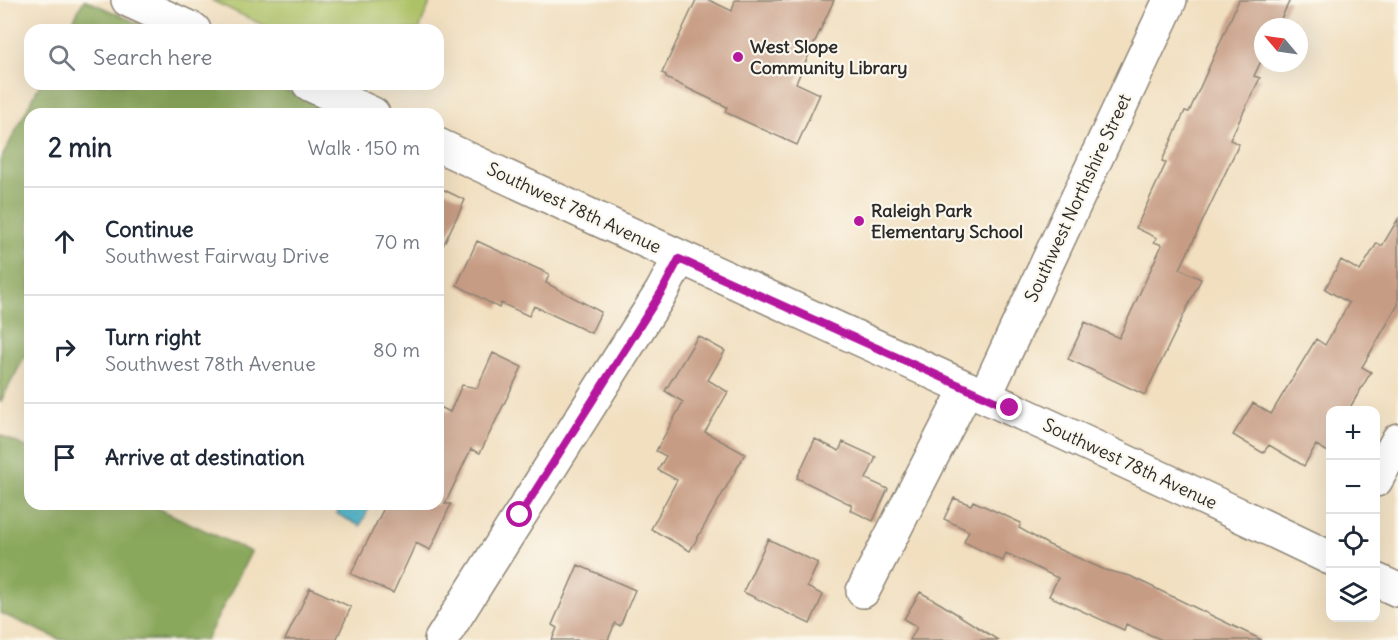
<!DOCTYPE html>
<html lang="en">
<head>
<meta charset="utf-8">
<style>
	:root { --surface:#fff; --page:#f6f6f7; --text:#1f2937; --muted:#747a83; --line:#e0e1e3 }
	body { margin:0; font-family:Delius,sans-serif; background:var(--page); color:var(--text) }
	.controls { position:absolute; right:18px; bottom:18px; display:grid; overflow:hidden; border-radius:12px; box-shadow:0 6px 24px #0002 }
	.controls button { width:54px; height:54px; display:grid; place-items:center; padding:0; border:0; border-bottom:2px solid var(--line); background:var(--surface); color:var(--text); font:30px sans-serif }
	.compass { position:absolute; left:1254px; top:18px; width:54px; height:54px; border-radius:50%; background:var(--surface); box-shadow:0 6px 24px #0002; rotate:299deg }
	.stop { position:absolute; width:18px; height:18px; margin:-14px; border:4px solid #b5179e; border-radius:50%; background:#fff }
	.stop.end { background:#b5179e; border-color:#fff; box-shadow:0 2px 6px #0008 }
	.list { margin:0; padding:0; list-style:none }
	h2 { display:flex; justify-content:space-between; align-items:center; height:78px; margin:0; padding:0 24px; font-size:26px }
	h2 small { font-size:20px; font-weight:400; color:var(--muted) }
	.list li { display:grid; grid-template-columns:39px 1fr auto; gap:18px; align-items:center; box-sizing:border-box; height:108px; padding:0 24px; border-top:2px solid var(--line) }
	.list b { display:block; font-size:22px; white-space:nowrap }
	.list p { margin:0; font-size:20px; white-space:nowrap; color:var(--muted) }
	.list em { font-size:20px; font-style:normal; color:var(--muted) }
	.icon { flex:none; width:33px; height:33px; fill:none; stroke:currentColor; stroke-width:2; stroke-linecap:round; stroke-linejoin:round }
	.map { position:relative; flex:none; width:1398px; height:640px; overflow:hidden }
	.search { position:absolute; background:var(--surface); box-shadow:0 6px 24px #0002; left:24px; top:24px; width:420px; height:66px; display:flex; align-items:center; gap:15px; box-sizing:border-box; padding:0 21px; border-radius:18px; color:var(--muted); font-size:22px }
	.panel { position:absolute; background:var(--surface); box-shadow:0 6px 24px #0002; left:24px; top:108px; width:420px; height:402px; border-radius:18px }
	.map>svg:first-child { display:block }
</style>
</head>
<body>
<div class="map">
<svg width="1398" height="640" viewBox="0 0 1398 640">
	<rect width="100%" height="100%" fill="#fbf7ec"/>
	<filter id="ink" filterUnits="userSpaceOnUse"><feTurbulence type="fractalNoise" baseFrequency=".0167" numOctaves="2"/><feDisplacementMap in="SourceGraphic" scale="12" xChannelSelector="R" yChannelSelector="G"/><feConvolveMatrix kernelMatrix="1 2 1 2 8 2 1 2 1" color-interpolation-filters="sRGB"/></filter>
	<filter id="wash" filterUnits="userSpaceOnUse"><feTurbulence type="fractalNoise" baseFrequency=".008" numOctaves="4" result="noise"/><feDisplacementMap in="SourceGraphic" scale="24" xChannelSelector="R" yChannelSelector="G"/><feGaussianBlur stdDeviation="1.35" result="paint"/><feColorMatrix in="noise" values="0 0 0 0 0 0 0 0 0 0 0 0 0 0 0 0 0 1.4 0 .05"/><feComposite in="paint" operator="in"/></filter>
	<g filter="url(#wash)">
		<rect width="100%" height="100%" fill="#f1dfc0"/>
		<path fill="#adc266" stroke="#6c7648" stroke-width="1.5" d="M211,0H431L419,30H273Z"/>
		<path fill="#8aa85b" stroke="#5a6a43" stroke-width="1.5" d="M84,0H86L153,30H68Z
			M40,84H272L330,110L328,114H30V356H25L0,403V161Z
			M0,435L30,449V504H149L251,552L206,640H61L0,613Z"/>
		<path fill="#50b8ce" stroke="#3e727c" stroke-width="1.5" d="M342,504H371L360,526L337,514Z"/>
		<g id="blocks">
			<path fill="#c79c84" d="M696,0H709L732,11L735,0H834L796,83L820,94L797,145L725,112L727,107L666,78V75L662,73Z
				M1239,0H1290L1277,27H1263V57L1254,76L1260,78L1230,140L1239,144L1180,269L1201,279L1145,395L1068,359L1085,322L1119,338L1162,245L1154,242L1157,238L1136,228L1166,163L1162,161L1185,111L1189,112Z
				M438,187L465,200L438,256Z
				M1398,219V305L1362,367L1371,372L1348,411H1330V453L1316,445L1304,466L1269,445L1263,453L1233,435L1253,403L1271,414L1316,339L1325,345L1349,303L1325,289L1341,260L1360,271L1377,243L1382,246Z
				M477,241L549,274L546,283L601,312L591,333L534,306L529,316L501,303L499,308L457,285Z
				M698,336L725,351L708,380L728,392L705,432L745,454L690,551L651,529L677,480L658,470L666,456L656,451L683,402L665,391Z
				M493,353L522,367L480,453L471,449L445,504H451L430,550L416,543L393,593L351,574L386,504H438V406L450,412L462,385L477,388Z
				M815,439L839,451L843,442L876,457L866,479L888,489L873,521L850,510L852,505L797,478Z
				M954,498L971,505L973,501L1021,523L1019,528L1047,544L1105,570L1130,576L1262,640H1162L1126,624L1124,630L1049,596L1058,578L1006,553L1003,561L964,542L969,531L944,519Z
				M768,539L818,563L807,587L823,595L810,624L743,592Z
				M578,565L635,590L620,626L615,623L608,640H552L557,628L552,625Z
				M310,588L351,607L336,640H285Z
				M920,592L941,604L998,640H910L917,627L904,619Z"/>
		</g>
	</g>
	<g filter="url(#ink)">
		<use href="#blocks" fill-opacity="0" stroke="#8e8576" stroke-width="1.5"/>
		<g fill="none" stroke-linecap="round" stroke-linejoin="round">
			<defs>
				<path id="minor" d="M128,0L194,30
					M309,84L373,114
					M438,145C735,284 1035,416 1330,558
					M985,396L1170,0
					M1376,480L1398,440
					M1376,580L1398,590
					M863,591L967,388
					M441,640L662,291L679,259"/>
			</defs>
			<use href="#minor" stroke="#8e8576" stroke-width="36"/>
			<use href="#minor" stroke="#fff" stroke-width="33"/>
		</g>
	</g>
	<g fill="none" stroke-linecap="round" stroke-linejoin="round" filter="url(#ink)">
		<path stroke="#b5179e" stroke-width="8" d="M520,515L662,291L679,259L1010,408"/>
	</g>
	<g fill="#b5179e" stroke="#fbf7ec" stroke-width="2">
		<circle cx="738" cy="57" r="6"/>
		<circle cx="859" cy="221" r="6"/>
	</g>
	<g text-anchor="middle" stroke-width="4.5" stroke-linejoin="round" paint-order="stroke">
		<g font-size="18" font-weight="bold" fill="#2b2b2b" stroke="#fbf7ec" text-anchor="start">
			<text x="750" y="53">West Slope<tspan x="750" dy="21">Community Library</tspan></text>
			<text x="871" y="217">Raleigh Park<tspan x="871" dy="21">Elementary School</tspan></text>
		</g>
		<g font-size="18" fill="#2b2b2b" stroke="#fbf7ec">
			<text transform="translate(1078 198) rotate(-65)" y="6">Southwest Northshire Street</text>
			<text transform="translate(574 208) rotate(25)" y="6">Southwest 78th Avenue</text>
			<text transform="translate(1130 464) rotate(25)" y="6">Southwest 78th Avenue</text>
		</g>
	</g>
</svg>
<div class="controls">
<button>+</button>
<button>−</button>
<button><svg class="icon" aria-label="locate" viewBox="0 0 24 24"><circle cx="12" cy="12" r="6"/><path d="M12 2v4M12 18v4M2 12h4M18 12h4"/></svg></button>
<button><svg class="icon" aria-label="layers" viewBox="0 0 24 24"><path d="M12 4l9 5-9 5-9-5zM3 14l9 5 9-5"/></svg></button>
</div>
<svg class="compass" viewBox="-18 -18 36 36"><path d="M0-13l5 13h-10z" fill="#e53935"/><path d="M0 13l5-13h-10z" fill="#747a83"/></svg>
<div class="stop" style="left:520px;top:515px"></div>
<div class="stop end" style="left:1010px;top:408px"></div>
<div class="search"><svg class="icon" aria-label="search" viewBox="0 0 24 24"><circle cx="10" cy="10" r="6"/><path d="M15 15l6 6"/></svg>Search here</div>
<section class="panel">
<h2>2 min<small>Walk · 150 m</small></h2>
<ul class="list">
<li><svg class="icon" aria-label="ahead" viewBox="0 0 24 24"><path d="M12 20V5M6 11l6-6 6 6"/></svg><div><b>Continue</b><p>Southwest Fairway Drive</p></div><em>70 m</em></li>
<li><svg class="icon" aria-label="right" viewBox="0 0 24 24"><path d="M7 20v-9h11M14 6l5 5-5 5"/></svg><div><b>Turn right</b><p>Southwest 78th Avenue</p></div><em>80 m</em></li>
<li><svg class="icon" aria-label="arrive" viewBox="0 0 24 24"><path d="M6 21V4h12l-3 4 3 4H6"/></svg><div><b>Arrive at destination</b></div></li>
</ul>
</section>
</div>
</body>
</html>
